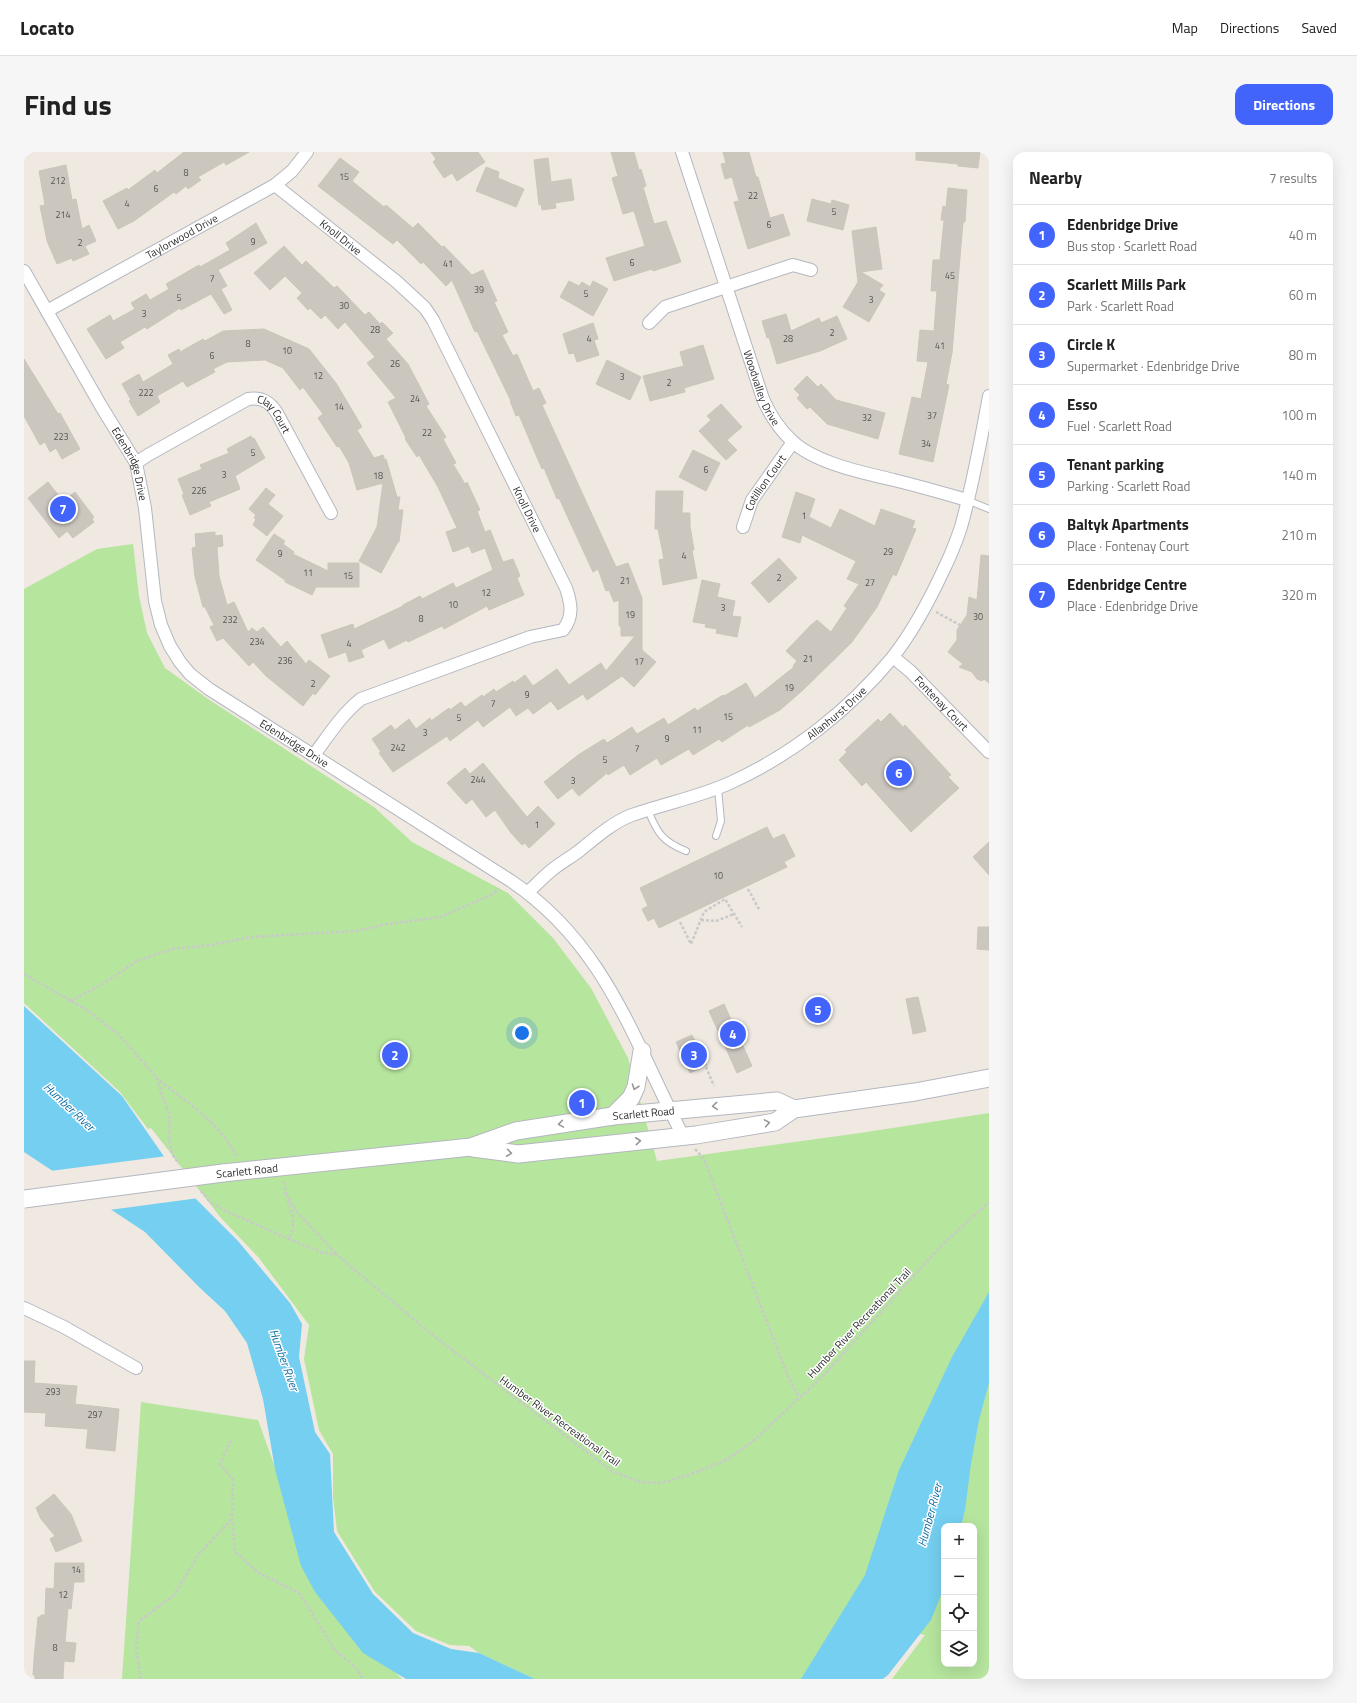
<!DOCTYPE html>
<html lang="en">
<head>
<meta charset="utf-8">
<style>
	:root { --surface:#fff; --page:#f6f6f6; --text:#222; --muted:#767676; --line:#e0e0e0; --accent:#4264fb }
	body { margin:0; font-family:"Titillium Web",sans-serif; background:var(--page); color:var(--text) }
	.controls { position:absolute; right:12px; bottom:12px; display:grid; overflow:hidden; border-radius:8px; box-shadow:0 4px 16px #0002 }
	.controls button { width:36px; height:36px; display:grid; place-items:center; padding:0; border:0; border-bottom:1px solid var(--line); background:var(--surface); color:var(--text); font:20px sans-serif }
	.you { position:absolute; left:498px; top:881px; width:14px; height:14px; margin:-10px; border:3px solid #fff; border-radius:50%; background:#1a73e8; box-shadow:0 0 0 6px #1a73e833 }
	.badge { display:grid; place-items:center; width:26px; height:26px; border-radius:50%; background:var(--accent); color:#fff; font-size:13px; font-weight:700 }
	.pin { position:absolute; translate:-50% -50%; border:2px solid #fff; box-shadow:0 1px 4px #0006 }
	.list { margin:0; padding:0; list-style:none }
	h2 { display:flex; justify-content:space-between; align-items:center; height:52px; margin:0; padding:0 16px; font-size:17px }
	h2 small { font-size:13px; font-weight:400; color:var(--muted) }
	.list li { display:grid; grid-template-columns:26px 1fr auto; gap:12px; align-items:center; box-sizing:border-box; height:60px; padding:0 16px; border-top:1px solid var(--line) }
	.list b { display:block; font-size:15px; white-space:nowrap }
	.list p { margin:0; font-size:13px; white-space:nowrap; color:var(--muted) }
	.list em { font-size:13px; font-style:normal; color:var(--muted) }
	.icon { flex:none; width:22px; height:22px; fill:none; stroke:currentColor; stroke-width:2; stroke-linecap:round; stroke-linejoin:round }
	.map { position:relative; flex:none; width:965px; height:1527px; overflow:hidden; border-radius:12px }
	header { display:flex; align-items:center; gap:24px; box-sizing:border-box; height:56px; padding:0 20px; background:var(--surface); border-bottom:1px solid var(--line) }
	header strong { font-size:19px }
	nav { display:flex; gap:22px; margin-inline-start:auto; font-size:14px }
	.intro { display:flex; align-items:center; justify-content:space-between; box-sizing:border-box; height:96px; padding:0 24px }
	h1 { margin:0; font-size:28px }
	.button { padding:10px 18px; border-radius:12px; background:var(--accent); color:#fff; font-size:14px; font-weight:700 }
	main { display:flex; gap:24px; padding:0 24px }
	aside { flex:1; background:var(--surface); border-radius:12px; box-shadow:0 4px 16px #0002 }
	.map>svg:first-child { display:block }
</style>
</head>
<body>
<header>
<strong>Locato</strong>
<nav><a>Map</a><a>Directions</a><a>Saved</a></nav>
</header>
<div class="intro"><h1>Find us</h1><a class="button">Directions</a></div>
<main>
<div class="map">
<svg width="965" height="1527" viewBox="0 0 965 1527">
	<rect width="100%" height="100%" fill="#efe9e1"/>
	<path fill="#b6e59e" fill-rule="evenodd" d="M109,392L115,444L123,481L141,516L184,547L350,655L388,690L484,741L529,786L567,836L604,906L633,1009L836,981L965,961V1527H868L901,1483L827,1467L786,1527H511L455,1501L445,1494L426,1493L392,1479L351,1440L313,1379L309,1345V1302L295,1278L280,1207L285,1173L235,1106L197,1066L127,976L124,977L96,940L0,851V437L73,397ZM920,1374H950V1512H920Z
		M117,1250L234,1268L265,1354L327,1474L378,1527H98Z"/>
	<path fill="#75cff0" d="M0,854L98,944L164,1039L214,1089L266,1151L278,1172L275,1205L291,1280L306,1302L310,1380L349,1442L389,1481L427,1497L455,1501L511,1527H382L339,1501L291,1440L277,1414L251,1317L239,1247L223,1191L201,1159L175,1135L121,1080L0,1000Z
		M965,1140V1231L955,1268L947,1312L941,1358L937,1374H920V1433L917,1443L907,1468L864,1523L859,1527H777L841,1423L875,1318L928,1205Z"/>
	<path fill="#efe9e1" d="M143,1004L166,1037L175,1046L85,1058L26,1019Z"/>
	<path fill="#cbc7bf" stroke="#cbc5ba" d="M160,0H225L202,13L200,10L174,25L177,28L164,37L162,34L152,42L150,40L110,69L94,77L79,49L103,36L104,38L131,18L133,21Z
		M407,0H454L461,10L433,29L428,21L420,26L409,10L412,7Z
		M587,0H610L615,18L617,17L622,34L619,35L630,72L642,69L657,110L629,119L628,117L590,129L582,106L621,94L610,59L599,62L588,26L594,24Z
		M699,0H725L732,25H734L746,66L759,62L766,83L724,97L710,50L715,49L708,25L701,27L697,12L702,11Z
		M892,0H956L954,16L934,14V12L892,8Z
		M316,6L335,20L328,29L360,55L362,53L389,76L394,71L418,95L420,94L448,123L459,118L473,149L470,150L484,180L478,183L489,204L493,202L509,239L515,236L522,251L518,253L592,415L604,411L618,446V498L632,510L610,535L598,524L563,548L559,542L534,558L527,549L509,562L504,556L492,564L486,555L459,575L454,568L426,589L423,584L369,620L355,601L357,600L348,587L367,573L371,578L385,567L392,577L406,566L407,569L425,556L426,558L437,550L441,555L458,543L459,545L470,537L472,540L489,529L490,531L501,523L509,534L533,517L545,533L577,511L582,519L611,484H597V474H595V448L590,450L585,438L582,439L574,417L569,420L535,346L533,347L520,316L518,317L495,263L492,264L486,249H487L453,179L451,180L428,128L422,134L399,110L397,112L373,88L369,92L294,34Z
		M524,6L527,30L547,27L550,48L531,51L532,56L518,58L517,52L515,53L510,8Z
		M42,13L48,48L52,47L58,77L65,73L72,89L61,94L65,102L49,109L48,106L33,112L23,89L16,54L21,53L15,19Z
		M462,15L475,20L474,26L500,37L492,55L452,39Z
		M924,36L943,38L941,70H939L928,201L922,232L925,233L909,310L875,302L888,245L897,247L904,210L893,209L896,178L910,179L913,139H907L909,108H916L920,68H917L919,54L922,55Z
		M788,47L807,52L808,48L825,53L819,78L783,69Z
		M232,71L243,91L194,118L203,134L197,137L208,158L200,162L187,142L157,158L156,156L123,177L121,175L96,190L100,196L82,207L63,177L86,163L89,169L111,157L107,151L122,142L126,148L145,137L142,132L175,113L176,115L206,98L202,91Z
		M852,75L858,117L837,120L859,133L855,138L861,142L845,170L819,155L834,130L828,79Z
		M260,94L278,113L282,109L310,136L313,134L341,163L345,160L356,172L358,170L369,181L362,187L384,212L405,252L402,254L422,285L419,287L432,311L429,312L441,332L443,330L456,358L453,359L461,380L466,378L479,410L489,407L496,424L493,426L500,443L465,458L463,454L420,477L418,474L384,490L383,488L365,497L360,487L337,498L340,505L325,510L322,500L305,506L297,483L329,472L330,477L379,454V453L396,444L398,447L429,431L432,436L469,418L461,396L448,401L445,394L429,400L422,380L433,376L414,335L395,303L393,305L381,287L382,286L364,250L372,246L343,211L351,205L321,170L314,177L301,163L297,167L286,156L284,158L273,146L278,141L261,124L246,138L230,121Z
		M545,129L555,134L558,130L566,135L569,129L584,137L569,164L536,145Z
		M762,162L767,179L795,166L797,171L813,164L823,187L796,199L753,212L745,185L743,186L738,169Z
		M569,171L574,187L570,188L575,203L553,210L550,201L545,202L539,182Z
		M240,177L285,197L312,231L338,275L333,278L350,306L359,303L362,311V307L373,345H376L374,358H379L375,390H374L357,421L335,409L353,375L359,331L333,338L325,311L315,294L313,295L294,266L299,262L279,235L276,238L259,216L241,208L203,210L189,217L191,220L163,235L159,229L133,244L136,250L114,264L105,249L107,248L98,232L115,222L119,230L149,212L144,203L155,197L156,200L179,187L181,189L199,179Z
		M679,193L690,227L660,236L661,240L626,249L619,224L660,214L656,200Z
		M0,207L34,262L36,261L56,297L38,307L32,296L26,300L21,290L16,293L0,264Z
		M583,208L617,225L606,248L572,232Z
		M783,224L794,235L797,232L812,248L861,261L854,287L803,272L786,255L783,257L773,246L776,243L770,237Z
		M697,252L718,275L703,288L713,298L702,308L675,279L687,268L683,264Z
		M227,284L229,287L230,286L241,306L211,324L216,337L185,350L187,354L166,363L158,343L160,342L154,327L178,317L176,313L205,301L203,297Z
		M669,298L696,311L682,339L655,325Z
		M24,330L39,349L51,340L70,365L68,367L70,370L49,386L43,379L35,386L4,346Z
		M242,336L251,343L244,352L259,364L243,384L229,373L232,367L230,366L232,363L225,357Z
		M632,339H659L658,361H666V374L670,398H668L673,426L639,433L635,408L640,407L634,377H631Z
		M772,340L791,347L785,365L807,376L816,357L851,374L857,357L891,369L888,376L892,377L872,424L869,422L853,455L828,490L779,538L756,558L725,575L724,573L698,590L695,587L669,603L665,597L637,613L633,606L606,623L600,613L584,623L583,621L555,644L548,636L534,647L520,630L554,603L580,587L583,591L608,575L613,582L640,566L644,573L671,556L673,559L699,543L700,544L722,531L731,546L770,515L769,514L773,509L762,499L787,473L793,468L807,480L823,456L820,454L835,432L823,427L832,409L778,383L776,391L758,385Z
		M191,380V384L198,383L199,394L193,395L195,424L203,453L210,450L224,480L228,476L233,480L239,475L257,495L263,489L282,512L285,508L306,524L291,543L289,541L279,554L242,524L229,510L225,514L199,486L193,489L186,475L190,473L181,455H179L171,425L168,396L172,395L171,382Z
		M250,382L261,389L259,392L270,400L269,402L304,419V411H335V435H292L288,443L261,430V428L232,408Z
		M957,403L965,404V531L960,527L958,529L953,527L948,520L935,515L939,512L924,500L933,488V478L943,463L945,445L953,448Z
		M755,406L773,426L745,451L727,431Z
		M678,428L696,432L693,445L711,449L708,464L717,465L713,485L692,481L693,477L681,475L682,472L669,470Z
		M866,561L879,575L881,573L927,623L924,625L935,636L887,680L842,630L838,634L815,608L823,600L821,598L854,567L857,570Z
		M459,611L503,665L514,654L531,672L505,696L501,691L498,693L487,681L471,658L462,665L448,647L442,652L423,631L441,616L446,622Z
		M743,675L749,687L760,682L771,704L760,710L763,715L635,776L630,766L624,769L618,757L624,754L616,736Z
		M965,690V723L949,705Z
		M954,775H965V798L953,797Z
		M894,845L902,879L889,882L882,847Z
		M700,852L728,914L713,921L685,859Z
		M668,883L683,913L666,921L652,890Z
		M0,1209H11L10,1231L53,1234L51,1252L95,1257L91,1299L62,1296L64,1277L21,1274L22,1261L0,1260Z
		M30,1342L47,1362L58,1389L32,1400L26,1387L31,1384L17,1367L12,1356Z
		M31,1411H60V1430H50L47,1457L44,1456L41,1490L52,1491L50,1510L40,1509L39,1527H11V1523H9L10,1507L14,1465H17V1463H21L22,1436L30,1437Z"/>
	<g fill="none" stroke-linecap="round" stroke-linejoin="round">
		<defs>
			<path id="service" d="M943,348L965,357
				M624,658C633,681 639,690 662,699
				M692,684L697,669L694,636"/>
			<g id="minor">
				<path id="s1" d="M658,0L739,247C746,263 755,277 768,289C791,311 840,321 870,328C894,334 919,341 943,348"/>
				<path id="s2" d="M251,33L373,130L401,156L409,168L542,436C547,451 550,464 539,478L506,485L337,547C318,562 304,584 290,603"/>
				<path id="s3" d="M0,119L77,254L112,311L121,356L131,449L137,473L146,494L156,510L166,522L185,537L487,729C582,793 609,888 659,984"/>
				<path id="s4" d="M23,159L251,33L268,19L283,0"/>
				<path d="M625,171L641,155L769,113L787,118"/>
				<path id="s5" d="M112,311L124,303L224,247C238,245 246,250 253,261L307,361"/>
				<path id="s6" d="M719,375L728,348L769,290"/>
				<path id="s7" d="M869,505L886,519L965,600"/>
				<path id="s8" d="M504,740C512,733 519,725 528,718C536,711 546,706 555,699C571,686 589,670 608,663C642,651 676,645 708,630C769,602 825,558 868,506C887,482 906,447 919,419C926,405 932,390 937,375C949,332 957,288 965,244"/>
				<path d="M0,1156L40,1175L112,1216"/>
			</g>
			<g id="secondary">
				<path d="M589,964L607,946L612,935L618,899"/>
				<path d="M449,996L494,1002L672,983L751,970L770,957L891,940L965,926"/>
				<path id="s9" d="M199,1021L447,995L492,979L589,964L753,949L770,957"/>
			</g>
		</defs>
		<use href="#service" stroke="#b4b7c1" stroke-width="8"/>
		<use href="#minor" stroke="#b4b7c1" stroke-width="14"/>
		<use href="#secondary" stroke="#b4b7c1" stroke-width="19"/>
		<path stroke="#c9c9c9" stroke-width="2.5" stroke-dasharray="3 2" stroke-linecap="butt" d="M912,460L936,473
			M724,737L736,759
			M677,768L692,769L710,762
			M656,770L667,792L680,760L701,747L718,775
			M0,822L66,860L95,883L132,925L146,966L145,987L148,1002L155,1012
			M46,849L77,833L113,809L148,797L187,793L227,785L332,779L363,772L416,765L465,744L475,737
			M682,915L690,934
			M132,926C159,947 198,973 212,1004
			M671,997L680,1007L765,1227L775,1245
			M260,1030L262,1043
			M177,1039L186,1050L202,1059L265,1087L297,1100L313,1103L411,1185L588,1319L616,1330L638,1331L673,1320L704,1307L729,1289L797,1226L917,1094L965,1050
			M262,1042L273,1060L313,1103
			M264,1048C269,1064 272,1071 265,1087
			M207,1288L196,1312L209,1328L208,1367L211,1400L235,1421L275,1441L311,1498L332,1516L339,1527
			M117,1527L112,1496L115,1469L150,1443L175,1402L207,1368"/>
		<use href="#service" stroke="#fff" stroke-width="6"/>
		<use href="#minor" stroke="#fff" stroke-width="12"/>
		<use href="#secondary" stroke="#fff" stroke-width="17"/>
		<defs>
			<path id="secondary-bridge" d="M0,1047L199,1021"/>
		</defs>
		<use href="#secondary-bridge" stroke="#b4b7c1" stroke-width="19" stroke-linecap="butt"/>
		<use href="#secondary-bridge" stroke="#fff" stroke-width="17"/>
	</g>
	<defs><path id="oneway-chevron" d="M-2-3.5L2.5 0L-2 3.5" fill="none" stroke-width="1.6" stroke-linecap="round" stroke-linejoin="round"/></defs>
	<g stroke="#969696">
		<use href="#oneway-chevron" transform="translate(611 935) rotate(109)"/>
		<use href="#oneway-chevron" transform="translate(691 954) rotate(175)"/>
		<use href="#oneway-chevron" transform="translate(743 971) rotate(-10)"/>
		<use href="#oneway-chevron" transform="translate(537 972) rotate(171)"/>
		<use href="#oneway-chevron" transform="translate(614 989) rotate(-6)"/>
		<use href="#oneway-chevron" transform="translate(485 1001) rotate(8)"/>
	</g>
	<g text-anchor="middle" stroke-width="3" stroke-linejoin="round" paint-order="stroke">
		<g font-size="9" fill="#555452">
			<text x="162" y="24">8</text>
			<text x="320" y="28">15</text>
			<text x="34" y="32">212</text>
			<text x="132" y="40">6</text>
			<text x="729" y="47">22</text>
			<text x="103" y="55">4</text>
			<text x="810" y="63">5</text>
			<text x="39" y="66">214</text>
			<text x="745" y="76">6</text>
			<text x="229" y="93">9</text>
			<text x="56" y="94">2</text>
			<text x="608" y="114">6</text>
			<text x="424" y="115">41</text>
			<text x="926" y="127">45</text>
			<text x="188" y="130">7</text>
			<text x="455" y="141">39</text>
			<text x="562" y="145">5</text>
			<text x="155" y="149">5</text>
			<text x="847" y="151">3</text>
			<text x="320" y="157">30</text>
			<text x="120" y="165">3</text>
			<text x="351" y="181">28</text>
			<text x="808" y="184">2</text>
			<text x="565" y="190">4</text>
			<text x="764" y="190">28</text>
			<text x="224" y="195">8</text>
			<text x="916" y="197">41</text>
			<text x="263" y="202">10</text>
			<text x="188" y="207">6</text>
			<text x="371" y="215">26</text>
			<text x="294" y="227">12</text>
			<text x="598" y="228">3</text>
			<text x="645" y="234">2</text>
			<text x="122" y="244">222</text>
			<text x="391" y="250">24</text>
			<text x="315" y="258">14</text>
			<text x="908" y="267">37</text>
			<text x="843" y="269">32</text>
			<text x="403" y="284">22</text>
			<text x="37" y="288">223</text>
			<text x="902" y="295">34</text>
			<text x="229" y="304">5</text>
			<text x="682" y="321">6</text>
			<text x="200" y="326">3</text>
			<text x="354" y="327">18</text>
			<text x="175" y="342">226</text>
			<text x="780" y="367">1</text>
			<text x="864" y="403">29</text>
			<text x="256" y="405">9</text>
			<text x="660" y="407">4</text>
			<text x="284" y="424">11</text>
			<text x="324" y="427">15</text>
			<text x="755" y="429">2</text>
			<text x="601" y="432">21</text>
			<text x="846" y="434">27</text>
			<text x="462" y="444">12</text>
			<text x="429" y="456">10</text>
			<text x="699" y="459">3</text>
			<text x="606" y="466">19</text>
			<text x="954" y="468">30</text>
			<text x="397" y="470">8</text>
			<text x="206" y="471">232</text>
			<text x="233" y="493">234</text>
			<text x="325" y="495">4</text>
			<text x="784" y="510">21</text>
			<text x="261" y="512">236</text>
			<text x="615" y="513">17</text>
			<text x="289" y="535">2</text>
			<text x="765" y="539">19</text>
			<text x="503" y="546">9</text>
			<text x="469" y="555">7</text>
			<text x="704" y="568">15</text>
			<text x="435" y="569">5</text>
			<text x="673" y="581">11</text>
			<text x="401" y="584">3</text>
			<text x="643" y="590">9</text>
			<text x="374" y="599">242</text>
			<text x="613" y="600">7</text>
			<text x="581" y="611">5</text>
			<text x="454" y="631">244</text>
			<text x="549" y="632">3</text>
			<text x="513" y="676">1</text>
			<text x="694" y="727">10</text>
			<text x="29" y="1243">293</text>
			<text x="71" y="1266">297</text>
			<text x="52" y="1421">14</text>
			<text x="39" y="1446">12</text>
			<text x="31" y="1499">8</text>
		</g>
		<g font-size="11" fill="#2e2e2e" stroke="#fff">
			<text dy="4" stroke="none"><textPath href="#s4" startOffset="154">Taylorwood Drive</textPath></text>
			<text dy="4" stroke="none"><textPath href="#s2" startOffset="84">Knoll Drive</textPath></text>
			<text dy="4" stroke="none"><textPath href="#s1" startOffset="249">Woodvalley Drive</textPath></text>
			<text dy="4" stroke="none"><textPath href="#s5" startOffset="162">Clay Court</textPath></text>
			<text dy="4" stroke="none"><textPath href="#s3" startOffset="221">Edenbridge Drive</textPath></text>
			<text dy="4" stroke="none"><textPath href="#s6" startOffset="50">Cotillion Court</textPath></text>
			<text dy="4" stroke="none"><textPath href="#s2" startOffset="420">Knoll Drive</textPath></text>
			<text dy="4" stroke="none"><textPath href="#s7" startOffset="67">Fontenay Court</textPath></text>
			<text dy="4" stroke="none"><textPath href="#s8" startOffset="361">Allanhurst Drive</textPath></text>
			<text dy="4" stroke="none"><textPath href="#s3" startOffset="569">Edenbridge Drive</textPath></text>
			<text dy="4" stroke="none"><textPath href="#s9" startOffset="426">Scarlett Road</textPath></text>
			<text transform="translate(223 1019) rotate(-6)" y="4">Scarlett Road</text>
			<text transform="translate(835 1171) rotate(-47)" y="4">Humber River Recreational Trail</text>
			<text transform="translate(536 1269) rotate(36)" y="4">Humber River Recreational Trail</text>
		</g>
		<g font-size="12" font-style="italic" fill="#0d6fa3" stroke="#fff">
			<text transform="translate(45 955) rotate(43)" y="4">Humber River</text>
			<text transform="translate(260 1208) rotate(70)" y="4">Humber River</text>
			<text transform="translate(906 1363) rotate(-75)" y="4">Humber River</text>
		</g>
	</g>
</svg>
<div class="controls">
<button>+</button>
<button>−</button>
<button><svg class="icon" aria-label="locate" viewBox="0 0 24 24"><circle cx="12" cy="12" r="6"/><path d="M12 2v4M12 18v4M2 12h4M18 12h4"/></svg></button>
<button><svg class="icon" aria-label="layers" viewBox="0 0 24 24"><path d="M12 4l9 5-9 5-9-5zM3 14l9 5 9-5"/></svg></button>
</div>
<div class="you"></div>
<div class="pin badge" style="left:558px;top:951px">1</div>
<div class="pin badge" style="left:371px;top:903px">2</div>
<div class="pin badge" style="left:670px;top:903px">3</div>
<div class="pin badge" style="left:709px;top:882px">4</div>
<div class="pin badge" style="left:794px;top:858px">5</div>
<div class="pin badge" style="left:875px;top:621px">6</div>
<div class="pin badge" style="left:39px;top:357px">7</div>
</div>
<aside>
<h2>Nearby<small>7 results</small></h2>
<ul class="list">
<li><span class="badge">1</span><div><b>Edenbridge Drive</b><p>Bus stop · Scarlett Road</p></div><em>40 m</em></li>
<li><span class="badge">2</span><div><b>Scarlett Mills Park</b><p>Park · Scarlett Road</p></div><em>60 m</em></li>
<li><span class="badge">3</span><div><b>Circle K</b><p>Supermarket · Edenbridge Drive</p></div><em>80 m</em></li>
<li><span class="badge">4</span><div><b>Esso</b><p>Fuel · Scarlett Road</p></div><em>100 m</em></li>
<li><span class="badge">5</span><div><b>Tenant parking</b><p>Parking · Scarlett Road</p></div><em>140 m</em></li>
<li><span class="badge">6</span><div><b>Baltyk Apartments</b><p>Place · Fontenay Court</p></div><em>210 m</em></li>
<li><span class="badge">7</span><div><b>Edenbridge Centre</b><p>Place · Edenbridge Drive</p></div><em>320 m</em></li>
</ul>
</aside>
</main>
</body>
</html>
